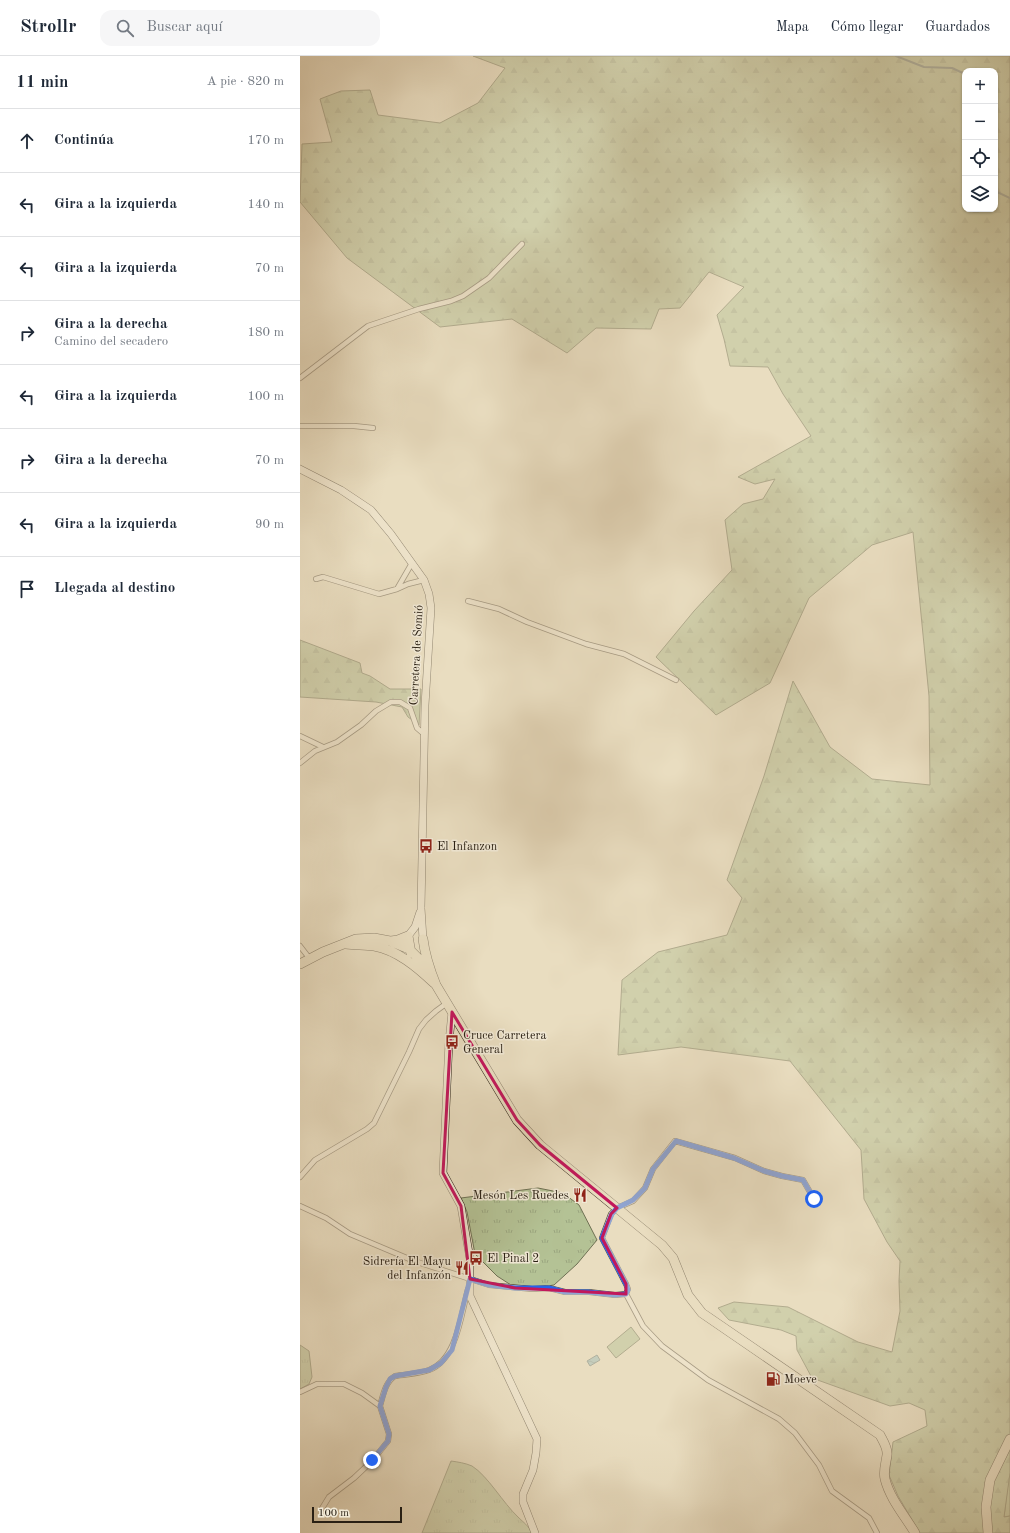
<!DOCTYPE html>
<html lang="es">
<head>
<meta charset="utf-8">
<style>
	:root { --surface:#fff; --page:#f6f6f7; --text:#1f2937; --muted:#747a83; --line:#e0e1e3 }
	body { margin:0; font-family:"Old Standard TT",serif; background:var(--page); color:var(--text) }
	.controls { position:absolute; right:12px; top:12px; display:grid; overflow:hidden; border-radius:8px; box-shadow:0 1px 3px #0004 }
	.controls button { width:36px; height:36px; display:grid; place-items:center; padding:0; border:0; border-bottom:1px solid var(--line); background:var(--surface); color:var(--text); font:20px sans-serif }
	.scale { position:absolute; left:12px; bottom:10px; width:90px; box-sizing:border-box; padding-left:4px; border:2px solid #2a2014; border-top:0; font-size:11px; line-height:14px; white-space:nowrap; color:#2a2014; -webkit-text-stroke:3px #f1e9d6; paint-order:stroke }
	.stop { position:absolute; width:12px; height:12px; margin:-9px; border:3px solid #2563eb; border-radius:50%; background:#fff }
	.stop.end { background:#2563eb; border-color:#fff; box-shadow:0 1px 4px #0008 }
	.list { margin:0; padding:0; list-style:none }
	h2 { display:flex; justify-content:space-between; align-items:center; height:52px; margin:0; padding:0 16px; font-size:17px }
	h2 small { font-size:13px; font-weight:400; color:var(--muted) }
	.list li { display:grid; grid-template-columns:26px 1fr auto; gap:12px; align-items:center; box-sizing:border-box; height:64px; padding:0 16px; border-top:1px solid var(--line) }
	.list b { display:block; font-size:15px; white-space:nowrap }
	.list p { margin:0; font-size:13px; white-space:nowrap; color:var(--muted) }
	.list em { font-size:13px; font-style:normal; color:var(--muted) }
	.icon { flex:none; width:22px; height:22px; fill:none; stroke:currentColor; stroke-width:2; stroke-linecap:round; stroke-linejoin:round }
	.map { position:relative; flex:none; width:710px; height:1477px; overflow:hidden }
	header { display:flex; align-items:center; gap:24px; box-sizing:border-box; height:56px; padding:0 20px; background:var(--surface); border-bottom:1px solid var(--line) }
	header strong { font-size:19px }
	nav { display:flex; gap:22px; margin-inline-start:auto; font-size:14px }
	.search { width:280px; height:36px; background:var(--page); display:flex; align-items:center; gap:10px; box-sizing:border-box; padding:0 14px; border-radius:12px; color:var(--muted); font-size:15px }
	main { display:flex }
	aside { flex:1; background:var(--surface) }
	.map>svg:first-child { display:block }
</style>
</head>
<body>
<header>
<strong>Strollr</strong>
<div class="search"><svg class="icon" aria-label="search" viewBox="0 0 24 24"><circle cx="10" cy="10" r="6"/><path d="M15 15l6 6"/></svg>Buscar aquí</div>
<nav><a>Mapa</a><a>Cómo llegar</a><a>Guardados</a></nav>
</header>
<main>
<aside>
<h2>11 min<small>A pie · 820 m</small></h2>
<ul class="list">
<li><svg class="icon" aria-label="ahead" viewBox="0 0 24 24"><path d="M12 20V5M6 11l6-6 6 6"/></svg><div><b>Continúa</b></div><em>170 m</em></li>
<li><svg class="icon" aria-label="left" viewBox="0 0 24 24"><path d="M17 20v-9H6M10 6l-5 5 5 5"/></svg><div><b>Gira a la izquierda</b></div><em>140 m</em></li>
<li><svg class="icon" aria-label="left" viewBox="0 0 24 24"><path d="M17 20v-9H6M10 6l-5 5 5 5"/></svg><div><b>Gira a la izquierda</b></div><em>70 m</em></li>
<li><svg class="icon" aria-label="right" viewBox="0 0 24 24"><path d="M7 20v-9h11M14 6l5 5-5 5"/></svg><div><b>Gira a la derecha</b><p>Camino del secadero</p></div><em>180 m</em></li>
<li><svg class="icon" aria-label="left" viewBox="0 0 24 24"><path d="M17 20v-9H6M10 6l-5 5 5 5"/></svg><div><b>Gira a la izquierda</b></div><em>100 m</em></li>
<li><svg class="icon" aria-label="right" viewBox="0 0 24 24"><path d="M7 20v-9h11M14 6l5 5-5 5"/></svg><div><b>Gira a la derecha</b></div><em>70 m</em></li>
<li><svg class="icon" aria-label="left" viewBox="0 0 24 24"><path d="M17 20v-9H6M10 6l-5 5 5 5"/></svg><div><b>Gira a la izquierda</b></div><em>90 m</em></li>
<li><svg class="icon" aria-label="arrive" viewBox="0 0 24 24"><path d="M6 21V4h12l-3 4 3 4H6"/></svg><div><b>Llegada al destino</b></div></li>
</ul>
</aside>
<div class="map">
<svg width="710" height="1477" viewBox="0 0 710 1477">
	<defs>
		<pattern id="grass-tufts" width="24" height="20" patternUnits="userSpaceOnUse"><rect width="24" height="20" fill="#b4c295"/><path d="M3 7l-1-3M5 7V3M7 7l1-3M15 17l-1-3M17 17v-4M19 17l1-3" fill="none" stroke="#9ba680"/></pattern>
		<pattern id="forest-firs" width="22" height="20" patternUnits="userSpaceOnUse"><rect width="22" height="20" fill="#b4c295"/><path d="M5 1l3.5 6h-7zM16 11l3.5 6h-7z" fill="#9ba680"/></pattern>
		<pattern id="water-ripples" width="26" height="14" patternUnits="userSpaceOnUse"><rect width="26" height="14" fill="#99bab9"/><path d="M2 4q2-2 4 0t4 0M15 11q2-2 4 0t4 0" fill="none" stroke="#7d9795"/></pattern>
	</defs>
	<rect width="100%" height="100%" fill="#e9ddc0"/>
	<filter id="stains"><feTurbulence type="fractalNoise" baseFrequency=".005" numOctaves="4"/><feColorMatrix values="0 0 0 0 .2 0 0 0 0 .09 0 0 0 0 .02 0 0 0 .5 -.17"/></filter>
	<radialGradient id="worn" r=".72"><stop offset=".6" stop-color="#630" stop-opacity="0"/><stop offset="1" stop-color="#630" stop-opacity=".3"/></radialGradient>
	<path fill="url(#grass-tufts)" stroke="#6f7154" d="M238,1132L263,1137L279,1149L297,1184L277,1208L254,1229L240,1231L211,1229L197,1220L175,1198L167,1156L161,1142Z
		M0,1289L9,1295L12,1321L9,1328L0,1333Z
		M151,1405C158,1406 165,1407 172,1410C188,1420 203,1447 218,1461C224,1467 228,1469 232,1477H122Z
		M710,1417V1460L704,1461L709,1419Z"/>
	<path fill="url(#forest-firs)" stroke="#6f7154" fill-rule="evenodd" d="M173,0H710V1417L704,1461L710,1460V1477H620L598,1440L589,1419L593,1386L627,1370L625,1354L609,1347L590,1350L512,1322L497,1294L496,1280L481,1274L429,1264L418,1252L434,1246L488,1251L558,1286L592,1296L600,1255L599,1225L600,1205L587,1186L564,1143L561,1094L490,1005L381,991L318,999L322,924L358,896L427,879L442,842L427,824L464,720L493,625L530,691L572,723L630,729L629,640L613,476L572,489L509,542L470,627L416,659L356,601L394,555L432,514L425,464L443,448L463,443L475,423L455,428L438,421L511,380L483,338L468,311L430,310L424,283L417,259L444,231L409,216L380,252L359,253L351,273L296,272L267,297L212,263L140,271L47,202L0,146L2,88L32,86L20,43L41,35L70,34L78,59L140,67L178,47L205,12ZM665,15H695V153H665Z
		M0,584L60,607L62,617L70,620L90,633H121L119,669L108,661L102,651L76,646L0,641Z"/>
	<path fill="#b4c295" stroke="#6f7154" d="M331,1271L340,1283L316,1302L307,1291Z"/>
	<path fill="url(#water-ripples)" stroke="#6d7c77" d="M297,1299L300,1304L290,1310L287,1305Z"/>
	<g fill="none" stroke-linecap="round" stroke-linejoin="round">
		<path stroke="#6d7c77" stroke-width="2" d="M596,0L624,11L652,12L665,18
			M695,135L710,142"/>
		<defs>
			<path id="street" d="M0,322L68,270L119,253L151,245L163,240L189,222L222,188
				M0,370H54L73,372
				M16,523L23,521L79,538L97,533L112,507
				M97,533L108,528L124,524
				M168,545L199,553L227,566L286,588L324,598L376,624
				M0,680L23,691
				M0,707L15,695L37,686L61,669L76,655L91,646H100L110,652L117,672L124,678
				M0,890L10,903
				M0,1121L15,1104L67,1073L74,1067L109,996L119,973L126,964L136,955L147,947
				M514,1143L503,1124L482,1120L464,1115L435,1102L375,1085L353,1113L345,1132L333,1145L317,1152L311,1158L302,1182L326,1228L328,1233L326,1238L343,1270L362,1290L408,1324L479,1363L495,1377L519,1409L532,1435L569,1462L577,1477
				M0,1150L26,1162L50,1178L114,1205L189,1229L232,1233L249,1232L265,1236H289L315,1239L326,1238
				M0,1336L17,1328H44L62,1337L80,1350L89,1378L88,1385L72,1405L54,1422L29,1441L21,1454
				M80,1350C83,1340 85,1326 95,1320C106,1318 119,1318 129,1314C157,1304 161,1258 168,1233"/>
			<path id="secondary" d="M0,413L41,434L71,454L91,478L124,524L129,538L131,552L125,649L121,852L123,883
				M108,880L115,871L120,856
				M152,956L149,986L143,1117L161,1150L170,1203V1240L237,1383L236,1397L233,1414L223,1438V1446L235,1477"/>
			<path id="highway" d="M123,883C125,900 130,914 136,929L217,1064L240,1089L362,1189L373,1202L388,1239L402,1257L580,1379C583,1385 588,1392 587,1399C586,1407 583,1415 585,1423C590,1443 605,1460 615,1477
				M91,885L98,884L108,880L111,897
				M46,888C55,889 65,889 74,890C97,894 117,911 134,927
				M0,908L23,896L56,883L74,882L90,885L109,893L128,912
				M688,1477L686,1451L690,1424L710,1383"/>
		</defs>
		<use href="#street" stroke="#5a4f3f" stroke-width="6"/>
		<use href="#secondary" stroke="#2a2014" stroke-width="8"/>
		<use href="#highway" stroke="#2a2014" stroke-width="10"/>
		<use href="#street" stroke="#f1e9d6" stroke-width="4.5"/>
		<use href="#secondary" stroke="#f1e9d6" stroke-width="7"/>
		<use href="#highway" stroke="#e9ddc0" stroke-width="9"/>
	</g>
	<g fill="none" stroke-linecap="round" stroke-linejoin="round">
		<path stroke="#2563eb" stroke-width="5" d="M72,1404L88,1385L89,1378L80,1350L86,1331L90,1323L95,1320L129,1314L141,1307L152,1294L170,1223L189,1229L215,1232H249L265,1236H288L315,1239L326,1238L328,1234L326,1228L302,1182L312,1158L317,1152L333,1144L345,1132L353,1113L376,1085L434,1102L464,1115L482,1120L503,1124L514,1143"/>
	</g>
	<path d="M0 0H710V1477H0ZM152,956L217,1064L240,1089L317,1152L311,1158L302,1182L326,1228V1238L215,1232L170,1223L161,1150L143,1117Z" fill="#e9ddc0" fill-opacity=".55" fill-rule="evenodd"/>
	<path fill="none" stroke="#c2185b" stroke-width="3" stroke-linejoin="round" d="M152,956L217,1064L240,1089L317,1152L311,1158L302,1182L326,1228V1238L215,1232L170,1223L161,1150L143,1117Z"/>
	<defs>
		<symbol id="bus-bare" viewBox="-9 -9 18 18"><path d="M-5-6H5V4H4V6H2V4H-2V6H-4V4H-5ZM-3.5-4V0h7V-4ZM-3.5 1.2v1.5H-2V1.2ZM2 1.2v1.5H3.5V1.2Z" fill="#8f2418" stroke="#f1e9d6" stroke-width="2.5" paint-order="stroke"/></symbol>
		<symbol id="restaurant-bare" viewBox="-9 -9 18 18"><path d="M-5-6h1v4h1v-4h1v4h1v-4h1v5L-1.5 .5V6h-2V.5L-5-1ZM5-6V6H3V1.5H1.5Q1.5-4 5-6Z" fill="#8f2418" stroke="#f1e9d6" stroke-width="2.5" paint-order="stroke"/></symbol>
		<symbol id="fuel-bare" viewBox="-9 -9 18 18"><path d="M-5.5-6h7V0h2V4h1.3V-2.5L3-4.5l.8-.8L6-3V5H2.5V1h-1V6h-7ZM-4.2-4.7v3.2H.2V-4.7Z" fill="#8f2418" stroke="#f1e9d6" stroke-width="2.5" paint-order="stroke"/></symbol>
	</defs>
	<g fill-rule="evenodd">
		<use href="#bus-bare" x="116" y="780" width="20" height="20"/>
		<use href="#bus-bare" x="142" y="976" width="20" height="20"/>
		<use href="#restaurant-bare" x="270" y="1129" width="20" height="20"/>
		<use href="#bus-bare" x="166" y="1192" width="20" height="20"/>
		<use href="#restaurant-bare" x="152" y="1202" width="20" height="20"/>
		<use href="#fuel-bare" x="463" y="1313" width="20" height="20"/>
	</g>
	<g text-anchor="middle" stroke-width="3" stroke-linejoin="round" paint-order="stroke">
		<g font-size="12" fill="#2a2014" stroke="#f1e9d6">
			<text transform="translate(116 599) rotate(-87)" y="4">Carretera de Somió</text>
		</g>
		<g font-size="12" fill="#2a2014" stroke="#f1e9d6" text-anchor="start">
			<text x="137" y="794">El Infanzon</text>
			<text x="163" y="983">Cruce Carretera<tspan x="163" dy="14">General</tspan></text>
			<text x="269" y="1143" text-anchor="end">Mesón Les Ruedes</text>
			<text x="187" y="1206">El Pinal 2</text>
			<text x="151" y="1209" text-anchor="end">Sidrería El Mayu<tspan x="151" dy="14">del Infanzón</tspan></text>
			<text x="484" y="1327">Moeve</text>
		</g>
	</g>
	<rect width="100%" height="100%" filter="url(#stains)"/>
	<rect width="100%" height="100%" fill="url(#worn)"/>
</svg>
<div class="controls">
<button>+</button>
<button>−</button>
<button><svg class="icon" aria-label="locate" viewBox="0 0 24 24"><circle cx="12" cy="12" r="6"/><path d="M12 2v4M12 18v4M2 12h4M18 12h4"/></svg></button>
<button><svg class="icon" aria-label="layers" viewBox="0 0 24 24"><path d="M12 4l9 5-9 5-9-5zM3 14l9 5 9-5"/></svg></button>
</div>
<div class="scale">100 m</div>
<div class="stop" style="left:514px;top:1143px"></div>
<div class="stop end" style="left:72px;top:1404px"></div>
</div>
</main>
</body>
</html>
